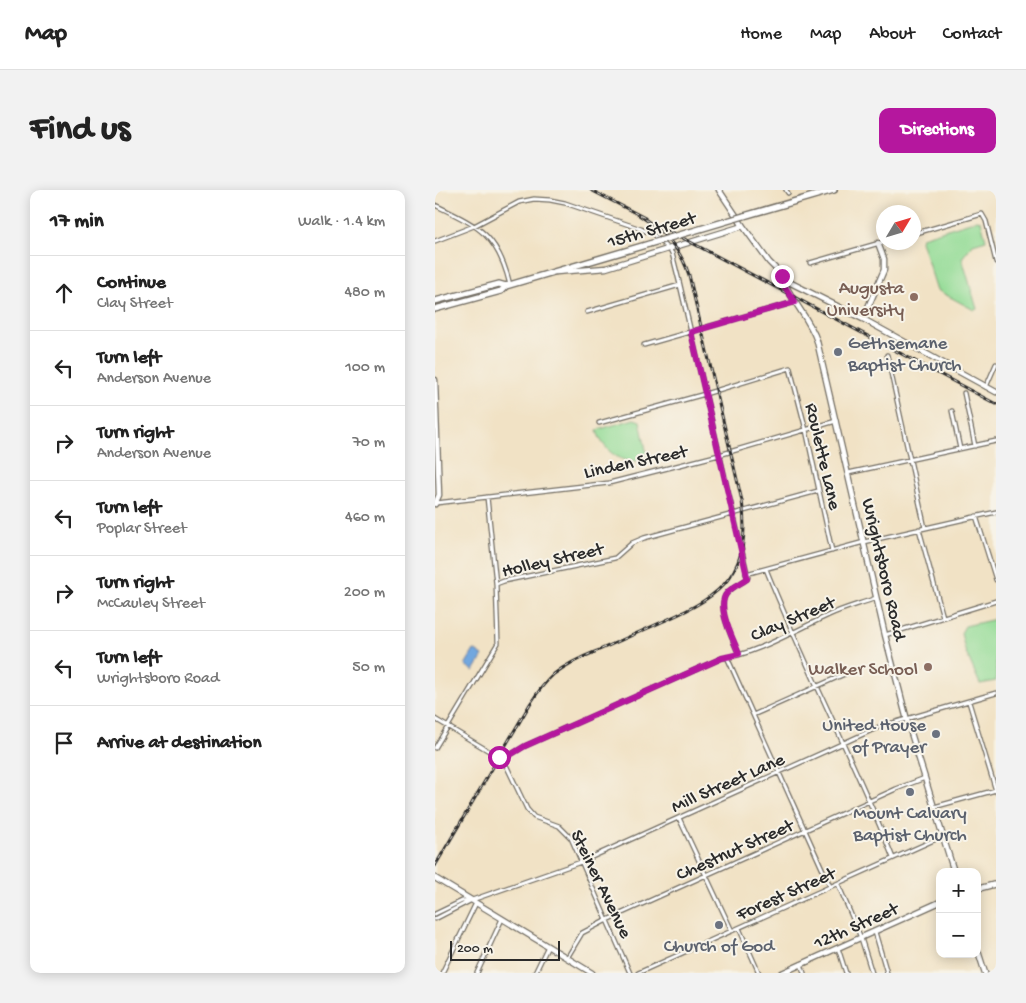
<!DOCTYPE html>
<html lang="en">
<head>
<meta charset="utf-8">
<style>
	:root { --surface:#fff; --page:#f2f2f2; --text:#222; --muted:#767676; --line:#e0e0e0; --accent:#b5179e }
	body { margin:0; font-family:"Gochi Hand",sans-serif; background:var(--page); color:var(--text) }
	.controls { position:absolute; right:15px; bottom:15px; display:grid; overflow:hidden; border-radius:10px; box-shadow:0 2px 12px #0003 }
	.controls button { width:45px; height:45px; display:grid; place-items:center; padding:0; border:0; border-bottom:1px solid var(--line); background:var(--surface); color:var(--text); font:25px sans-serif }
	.compass { position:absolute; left:441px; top:15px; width:45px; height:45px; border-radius:50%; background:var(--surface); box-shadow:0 2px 12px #0003; rotate:52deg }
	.scale { position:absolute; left:15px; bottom:12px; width:110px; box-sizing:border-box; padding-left:5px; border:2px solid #2b2b2b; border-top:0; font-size:14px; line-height:18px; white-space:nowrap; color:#2b2b2b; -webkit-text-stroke:4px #f7f3e8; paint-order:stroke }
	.stop { position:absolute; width:15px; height:15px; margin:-11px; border:4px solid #b5179e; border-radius:50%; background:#fff }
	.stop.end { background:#b5179e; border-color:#fff; box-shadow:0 1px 5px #0008 }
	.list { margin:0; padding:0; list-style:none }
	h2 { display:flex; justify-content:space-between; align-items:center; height:65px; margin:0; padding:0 20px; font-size:21px }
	h2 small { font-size:16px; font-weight:400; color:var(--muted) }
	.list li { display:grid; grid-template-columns:32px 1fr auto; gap:15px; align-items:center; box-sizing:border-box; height:75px; padding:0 20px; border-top:1px solid var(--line) }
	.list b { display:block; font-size:19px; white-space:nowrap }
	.list p { margin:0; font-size:16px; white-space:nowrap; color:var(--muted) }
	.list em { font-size:16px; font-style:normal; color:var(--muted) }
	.icon { flex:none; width:28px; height:28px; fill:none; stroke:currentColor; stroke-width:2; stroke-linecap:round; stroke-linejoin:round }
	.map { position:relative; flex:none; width:561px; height:783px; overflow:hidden; border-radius:10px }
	header { display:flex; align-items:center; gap:30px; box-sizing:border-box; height:70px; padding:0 25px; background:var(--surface); border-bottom:1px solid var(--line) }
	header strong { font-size:24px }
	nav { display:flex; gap:28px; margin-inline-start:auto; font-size:18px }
	.intro { display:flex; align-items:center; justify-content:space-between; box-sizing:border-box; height:120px; padding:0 30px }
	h1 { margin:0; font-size:35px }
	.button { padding:12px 22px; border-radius:10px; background:var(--accent); color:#fff; font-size:18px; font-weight:700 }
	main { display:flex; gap:30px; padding:0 30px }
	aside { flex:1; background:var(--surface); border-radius:10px; box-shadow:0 2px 12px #0003 }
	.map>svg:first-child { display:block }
</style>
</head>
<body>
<header>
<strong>Map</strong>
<nav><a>Home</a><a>Map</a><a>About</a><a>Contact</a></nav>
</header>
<div class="intro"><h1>Find us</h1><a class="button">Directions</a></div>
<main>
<aside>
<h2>17 min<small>Walk · 1.4 km</small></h2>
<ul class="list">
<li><svg class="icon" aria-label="ahead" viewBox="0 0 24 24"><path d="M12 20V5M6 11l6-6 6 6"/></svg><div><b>Continue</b><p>Clay Street</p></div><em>480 m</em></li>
<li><svg class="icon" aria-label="left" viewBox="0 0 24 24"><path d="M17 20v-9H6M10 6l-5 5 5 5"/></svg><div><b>Turn left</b><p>Anderson Avenue</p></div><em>100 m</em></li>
<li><svg class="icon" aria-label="right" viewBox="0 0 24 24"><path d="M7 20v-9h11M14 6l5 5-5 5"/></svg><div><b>Turn right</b><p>Anderson Avenue</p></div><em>70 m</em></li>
<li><svg class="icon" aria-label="left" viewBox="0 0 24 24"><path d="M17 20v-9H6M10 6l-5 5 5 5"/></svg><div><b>Turn left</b><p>Poplar Street</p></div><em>460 m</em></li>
<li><svg class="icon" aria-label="right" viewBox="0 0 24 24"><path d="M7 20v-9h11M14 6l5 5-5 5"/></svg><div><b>Turn right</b><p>McCauley Street</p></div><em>200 m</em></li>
<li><svg class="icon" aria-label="left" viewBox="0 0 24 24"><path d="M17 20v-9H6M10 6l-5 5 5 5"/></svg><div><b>Turn left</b><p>Wrightsboro Road</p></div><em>50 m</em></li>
<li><svg class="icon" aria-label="arrive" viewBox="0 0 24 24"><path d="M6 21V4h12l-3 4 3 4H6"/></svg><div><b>Arrive at destination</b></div></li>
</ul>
</aside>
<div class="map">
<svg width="561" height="783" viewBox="0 0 561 783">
	<rect width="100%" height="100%" fill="#f7f3e8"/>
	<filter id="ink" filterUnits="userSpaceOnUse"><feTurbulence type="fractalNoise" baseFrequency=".02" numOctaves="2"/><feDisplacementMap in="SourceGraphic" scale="10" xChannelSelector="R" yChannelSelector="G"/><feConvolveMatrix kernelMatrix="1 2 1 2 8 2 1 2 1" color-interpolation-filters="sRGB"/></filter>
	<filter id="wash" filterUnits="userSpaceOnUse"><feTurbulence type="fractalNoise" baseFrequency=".0096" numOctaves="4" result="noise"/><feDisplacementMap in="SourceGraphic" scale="20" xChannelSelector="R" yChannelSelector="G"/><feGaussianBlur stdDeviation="1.12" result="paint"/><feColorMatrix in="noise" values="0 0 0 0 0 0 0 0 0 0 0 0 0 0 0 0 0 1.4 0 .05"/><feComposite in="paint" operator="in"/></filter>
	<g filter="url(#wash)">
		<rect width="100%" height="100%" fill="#f1e2c5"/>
		<path fill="#93db95" stroke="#5f8360" d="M542,30L546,31L551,50L538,54L527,68L542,119L539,120L502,100L486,51L487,47Z
			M199,229L205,231L213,270C208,270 202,271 197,271C181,271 165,255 162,240Z
			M561,429V491L545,494L530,460L526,443L530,436Z"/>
		<path fill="#72a7df" stroke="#4e6985" d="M39,460L48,466L39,481L30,475Z"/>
	</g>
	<g filter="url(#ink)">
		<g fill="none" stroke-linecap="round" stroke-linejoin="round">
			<defs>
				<path id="street" d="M351,0L353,3
					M0,15C43,36 63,44 75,95
					M478,44L547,24L551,31L561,72
					M0,51L39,36L84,12L99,9L115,10L130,13L206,39L219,45L237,63L245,95L313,387L312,389C305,394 297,397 292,403C280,416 299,451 304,465
					M375,73L448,52
					M152,122L245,95
					M209,155L360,112
					M452,165L490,338
					M551,197L561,174
					M529,203L540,256
					M517,221L525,259
					M164,233L270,204L355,178L371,240L397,361
					M413,283L561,251
					M1,313L174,293L284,265L401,231
					M541,326L561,390
					M484,339L508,427
					M331,379C370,477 419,570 458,668
					M311,384L429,352L561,322
					M61,394L69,391L180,368L197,353L209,348L383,301
					M450,445L561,411
					M292,467L395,696
					M534,512L561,601
					M318,525L412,483
					M0,529L64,567L72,577L92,619L99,627L124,636L136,648L195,783
					M0,558L63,453L61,394L52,307
					M67,570L90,556L287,468C317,466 365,438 394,425C409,418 425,414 441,408
					M499,617L561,600
					M244,628L297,741
					M403,694L426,748L437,783
					M0,724L27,711L37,710L146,672L444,537L561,503
					M0,729L35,711
					M304,738L324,783
					M440,742L452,783
					M403,758L411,783
					M132,768L147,743L172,730L461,599L490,588
					M366,774L369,783
					M7,783L41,713
					M42,783L67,729
					M100,783L113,756
					M203,783L508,646"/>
				<path id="secondary" d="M284,0L308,36L334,72L354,92L428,129L561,202
					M121,82L171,78L308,36
					M347,87C355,110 374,127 382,151L450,445L472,530L519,682
					M428,129L449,80V69L443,53
					M0,190L4,305L0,314
					M0,688L157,783
					M542,699L561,694
					M542,758L550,783
					M347,783L505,712"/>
				<path id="primary" d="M309,26L399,0
					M0,111L64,94L71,96L214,54
					M0,119L66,101L71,96"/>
			</defs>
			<use href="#street" stroke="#706b61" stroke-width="5.5"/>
			<use href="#secondary" stroke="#706b61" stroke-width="7"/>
			<use href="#primary" stroke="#706b61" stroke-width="8"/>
			<use href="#street" stroke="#fff" stroke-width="3"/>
			<use href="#secondary" stroke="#fff" stroke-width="4.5"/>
			<use href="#primary" stroke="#fff" stroke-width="5"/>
			<defs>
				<path id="rail" d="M156,0L210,28
					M227,37L561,214
					M0,676L95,514C102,503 109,493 119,484C132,474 147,467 162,461C184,451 207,441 229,431C289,405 317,382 307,311L254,85C245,57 228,41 204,25"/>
			</defs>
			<use href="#rail" stroke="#2b2b2b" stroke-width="3"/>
			<use href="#rail" stroke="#f7f3e8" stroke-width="1" stroke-dasharray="4" stroke-linecap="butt"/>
			<defs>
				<path id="primary-bridge" d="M214,54L309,26"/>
			</defs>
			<use href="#primary-bridge" stroke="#706b61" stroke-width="8" stroke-linecap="butt"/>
			<use href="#primary-bridge" stroke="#fff" stroke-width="5"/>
		</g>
	</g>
	<g fill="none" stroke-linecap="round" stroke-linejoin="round" filter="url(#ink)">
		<path stroke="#b5179e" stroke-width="6" d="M64,567L67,570L90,556L287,468L304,464C299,450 280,416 292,403C297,397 305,394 312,389V386L256,142L360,112L350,97L347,86"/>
	</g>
	<g fill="#8d6e63" stroke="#f7f3e8" stroke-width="2">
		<circle cx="479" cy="107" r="5"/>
		<circle cx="493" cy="477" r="5"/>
	</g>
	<g fill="#6b7280" stroke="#f7f3e8" stroke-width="2">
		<circle cx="403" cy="162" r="5"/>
		<circle cx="501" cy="544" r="5"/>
		<circle cx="475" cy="602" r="5"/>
		<circle cx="284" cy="735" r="5"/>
	</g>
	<g text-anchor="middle" stroke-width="4" stroke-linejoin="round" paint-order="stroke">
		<g font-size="19" fill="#2b2b2b" stroke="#f7f3e8">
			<text transform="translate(216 38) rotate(-16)" y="7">15th Street</text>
			<text transform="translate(390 266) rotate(77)" y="7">Roulette Lane</text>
			<text transform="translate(200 270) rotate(-12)" y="7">Linden Street</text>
			<text transform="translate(117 368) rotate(-13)" y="7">Holley Street</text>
			<text transform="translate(451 379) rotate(77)" y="7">Wrightsboro Road</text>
			<text transform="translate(357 427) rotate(-23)" y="7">Clay Street</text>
			<text transform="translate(292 591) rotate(-24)" y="7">Mill Street Lane</text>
			<text transform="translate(299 658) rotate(-24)" y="7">Chestnut Street</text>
			<text transform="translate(168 693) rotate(64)" y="7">Steiner Avenue</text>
			<text transform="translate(350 702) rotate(-24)" y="7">Forest Street</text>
			<text transform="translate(420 734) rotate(-24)" y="7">12th Street</text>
		</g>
		<g font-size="19" fill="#785e54" stroke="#f7f3e8" text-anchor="end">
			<text x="469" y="103">Augusta<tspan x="469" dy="22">University</tspan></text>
			<text x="483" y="484">Walker School</text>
		</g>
		<g font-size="19" fill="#5b616d" stroke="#f7f3e8">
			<text x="413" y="158" text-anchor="start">Gethsemane<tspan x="413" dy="22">Baptist Church</tspan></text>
			<text x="491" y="540" text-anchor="end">United House<tspan x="491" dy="22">of Prayer</tspan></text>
			<text x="475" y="628">Mount Calvary<tspan x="475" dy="22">Baptist Church</tspan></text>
			<text x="284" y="761">Church of God</text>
		</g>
	</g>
</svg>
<div class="controls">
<button>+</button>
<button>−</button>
</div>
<svg class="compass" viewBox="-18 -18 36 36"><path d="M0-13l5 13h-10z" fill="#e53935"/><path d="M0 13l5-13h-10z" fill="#767676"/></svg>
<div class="scale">200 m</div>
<div class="stop" style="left:64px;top:567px"></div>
<div class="stop end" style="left:347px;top:86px"></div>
</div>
</main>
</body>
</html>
